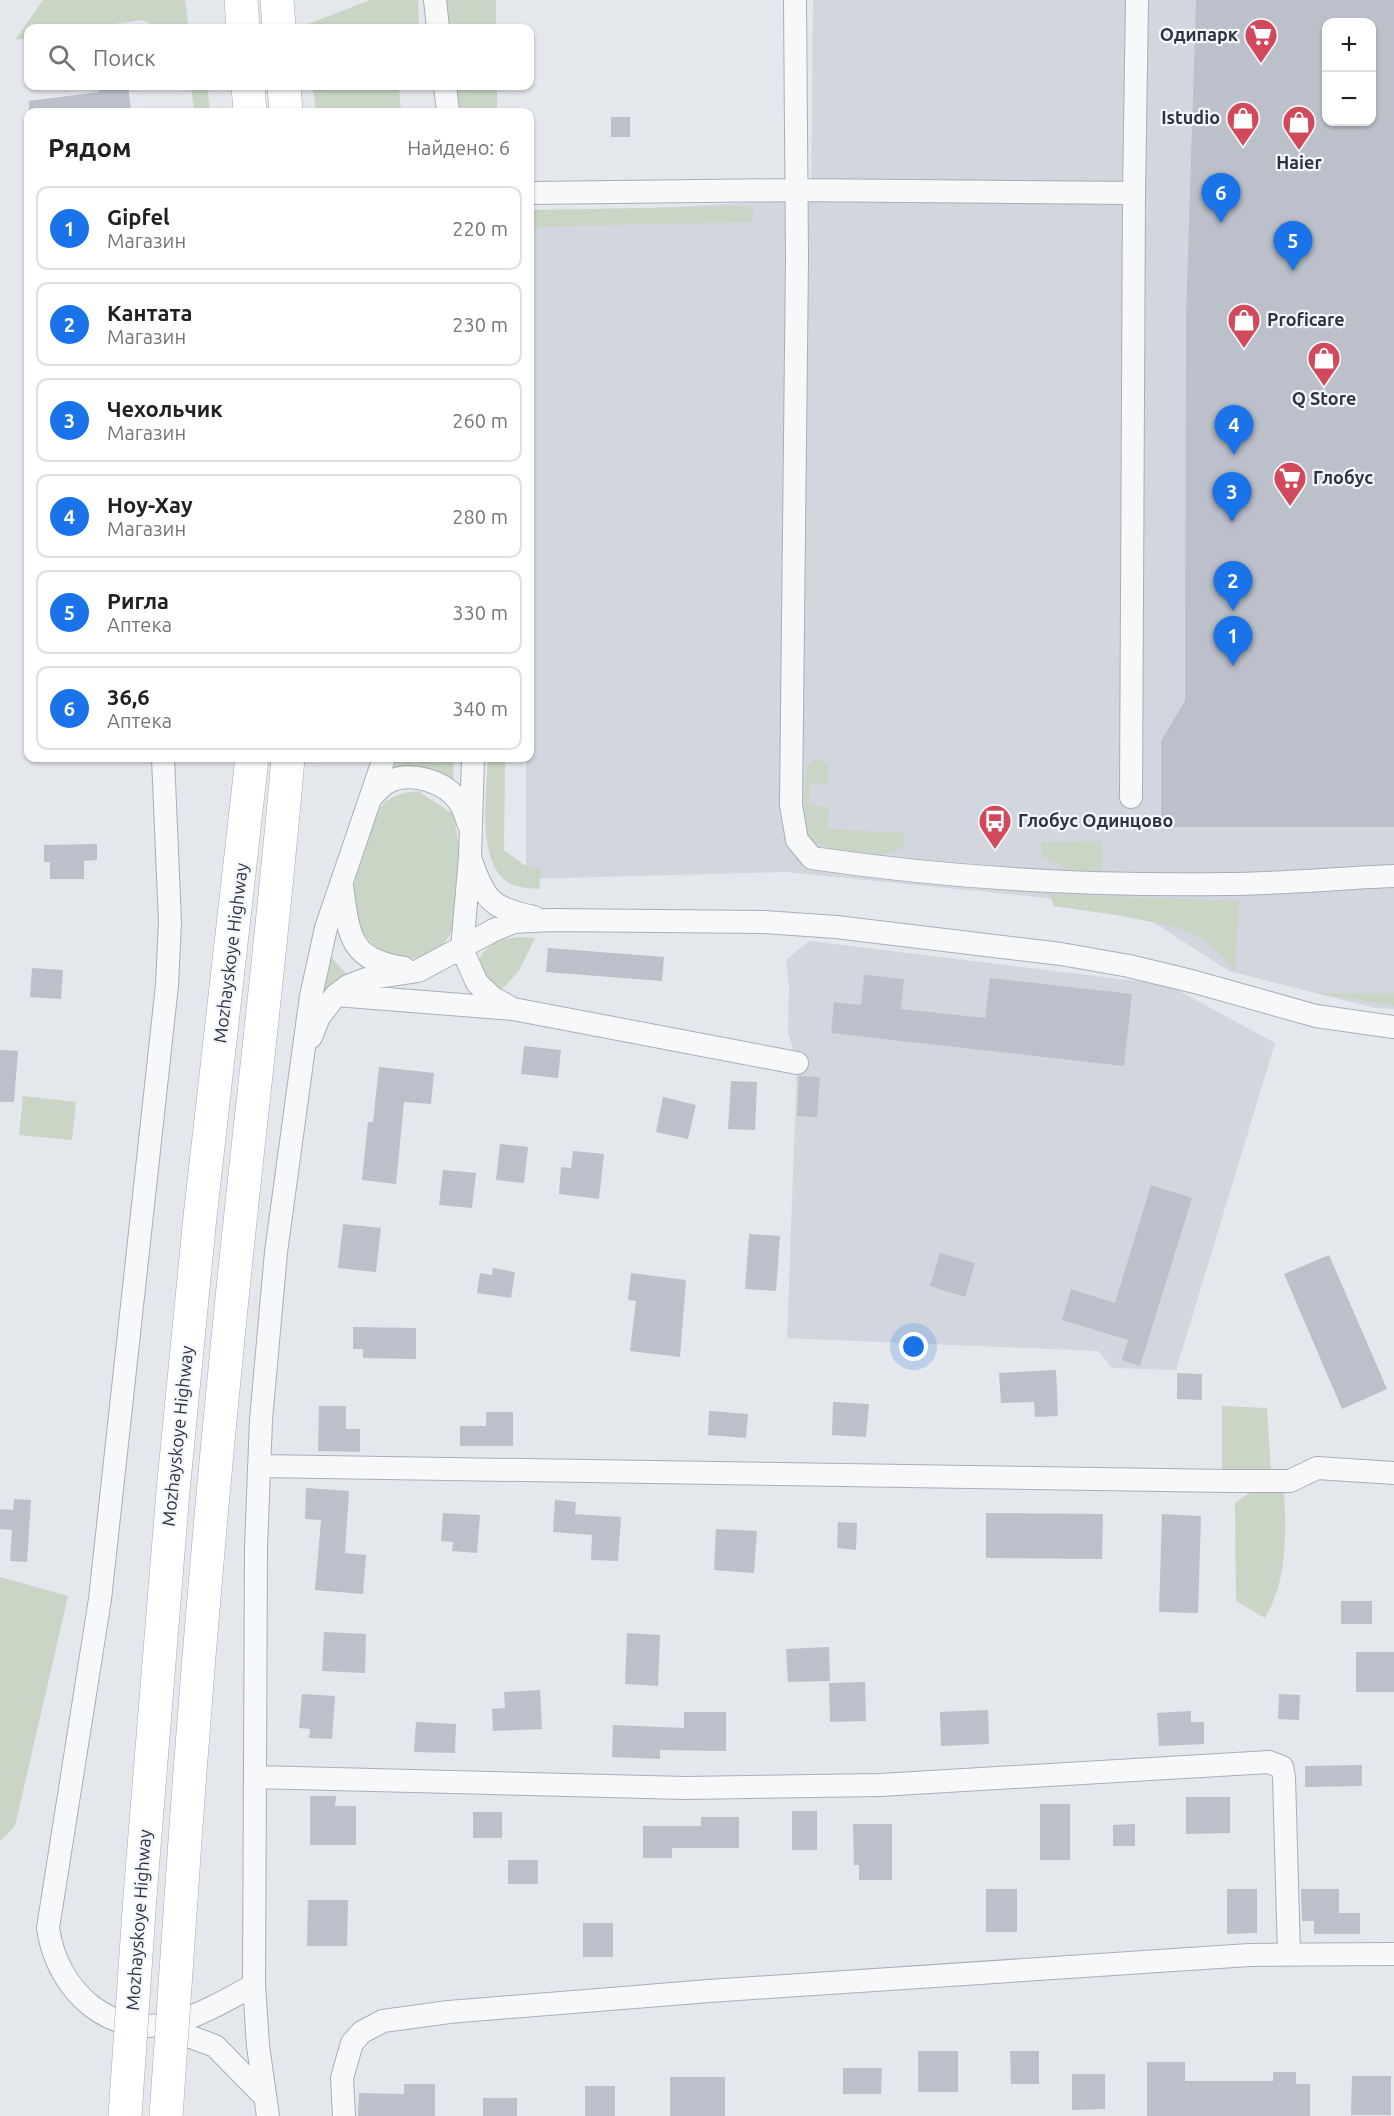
<!DOCTYPE html>
<html lang="ru">
<head>
<meta charset="utf-8">
<style>
	:root { --surface:#fff; --page:#f2f2f2; --text:#202124; --muted:#757577; --line:#e0e0e0; --accent:#1a73e8 }
	body { margin:0; font-family:Ubuntu,sans-serif; background:var(--page); color:var(--text) }
	.controls { position:absolute; right:18px; top:18px; display:grid; overflow:hidden; border-radius:12px; box-shadow:0 2px 4px #0004 }
	.controls button { width:54px; height:54px; display:grid; place-items:center; padding:0; border:0; border-bottom:2px solid var(--line); background:var(--surface); color:var(--text); font:30px sans-serif }
	.you { position:absolute; left:914px; top:1347px; width:21px; height:21px; margin:-15px; border:4px solid #fff; border-radius:50%; background:#1a73e8; box-shadow:0 0 0 9px #1a73e833 }
	.badge { display:grid; place-items:center; width:39px; height:39px; border-radius:50%; background:var(--accent); color:#fff; font-size:20px; font-weight:700 }
	.pin { position:absolute; translate:-50% -50px; filter:drop-shadow(0 2px 3px #0008) }
	.pin::after { content:''; position:absolute; top:32px; width:21px; height:18px; background:inherit; clip-path:polygon(0 0,100% 0,50% 100%) }
	.list { margin:0; padding:0; list-style:none }
	h2 { display:flex; justify-content:space-between; align-items:center; height:78px; margin:0; padding:0 24px; font-size:26px }
	h2 small { font-size:20px; font-weight:400; color:var(--muted) }
	.list li { display:grid; grid-template-columns:39px 1fr auto; gap:18px; align-items:center; box-sizing:border-box; height:84px; margin:0 12px 12px; padding:0 12px; border:2px solid var(--line); border-radius:12px }
	.list b { display:block; font-size:22px; white-space:nowrap }
	.list p { margin:0; font-size:20px; white-space:nowrap; color:var(--muted) }
	.list em { font-size:20px; font-style:normal; color:var(--muted) }
	.icon { flex:none; width:33px; height:33px; fill:none; stroke:currentColor; stroke-width:2; stroke-linecap:round; stroke-linejoin:round }
	.map { position:relative; flex:none; width:1394px; height:2116px; overflow:hidden }
	.search { position:absolute; background:var(--surface); box-shadow:0 2px 4px #0004; left:24px; top:24px; width:510px; height:66px; display:flex; align-items:center; gap:15px; box-sizing:border-box; padding:0 21px; border-radius:12px; color:var(--muted); font-size:22px }
	.panel { position:absolute; background:var(--surface); box-shadow:0 2px 4px #0004; left:24px; top:108px; width:510px; height:654px; border-radius:12px }
	.map>svg:first-child { display:block }
</style>
</head>
<body>
<div class="map">
<svg width="1394" height="2116" viewBox="0 0 1394 2116">
	<rect width="100%" height="100%" fill="#e4e7ec"/>
	<path fill="#d2d6de" fill-rule="evenodd" d="M813,0H1394V1009L1375,1008L1229,971L1128,906L786,872L526,879V758H530V215L811,199ZM1326,22H1372V122H1326Z
		M809,941L1168,985L1275,1043L1176,1370L1112,1368L1098,1351L787,1338L797,1063L788,1032L789,987L786,960Z"/>
	<path fill="#c9d6c5" d="M43,0H185L188,23L184,28H162L142,20L87,28H28V38L15,40Z
		M370,0H418L419,28H308V24Z
		M442,0H496V28H445Z
		M191,86H207L210,112H194Z
		M313,86H399L401,112H316Z
		M452,86H497V112H455Z
		M753,206V222L530,227V210Z
		M397,758H454L453,785L394,770Z
		M488,758H505L504,850L524,865L541,869L539,889C532,888 523,888 516,886C474,873 487,792 488,758Z
		M815,760H823L829,768L828,783L810,784L809,805L829,807L828,829L905,833L904,848C895,851 886,854 877,856C861,857 814,849 807,833C803,822 805,779 806,767Z
		M418,791L453,814C461,846 468,917 444,943C410,981 349,944 352,897C353,880 363,860 367,844C377,810 379,795 418,791Z
		M1102,841V874L1068,870L1041,856V842Z
		M1049,894L1239,901L1235,971C1225,959 1216,948 1202,939C1172,920 1091,912 1054,906Z
		M522,937L535,938L519,971L499,992L476,965C488,942 498,939 522,937Z
		M329,955L349,977L319,1007Z
		M1315,993H1394V1006Z
		M23,1096L76,1102L72,1140L19,1135Z
		M1222,1406L1267,1408L1271,1471L1222,1470Z
		M1272,1491H1284C1286,1533 1288,1580 1265,1618L1236,1601L1235,1503L1249,1493Z
		M0,1577L68,1596L15,1826L0,1841Z"/>
	<path fill="#bbc0ca" fill-rule="evenodd" d="M1196,0H1394V827H1161V741L1185,701L1186,318ZM1326,22H1371V122H1326Z
		M99,86H128L131,112H29V101L99,92Z
		M611,117H630V137H611Z
		M97,844V860L84,861V879H50V862H44V845Z
		M548,948L664,957L662,981L546,972Z
		M32,968L63,970L61,999L30,997Z
		M864,975L904,979L901,1009L985,1018L990,978L1132,994L1124,1066L831,1033L834,1002L861,1005Z
		M524,1046L561,1050L558,1078L521,1074Z
		M0,1050L18,1051L14,1102H0Z
		M379,1067L434,1073L431,1104L404,1102L396,1184L362,1180L368,1122H373Z
		M799,1076L820,1077L817,1117L797,1116Z
		M731,1081L757,1082L755,1130L728,1129Z
		M663,1097L696,1105L688,1139L656,1132Z
		M500,1144L528,1147L524,1183L496,1180Z
		M573,1151L604,1154L599,1199L559,1194L561,1167L571,1168Z
		M443,1170L476,1173L472,1208L439,1205Z
		M1151,1185L1192,1198L1140,1366L1122,1360L1128,1340L1062,1320L1071,1289L1115,1303Z
		M343,1224L381,1228L376,1272L338,1268Z
		M749,1234L780,1236L776,1291L745,1289Z
		M940,1253L975,1263L965,1297L930,1286Z
		M1329,1255L1387,1389L1342,1409L1284,1274Z
		M493,1268L515,1272L511,1298L477,1293L480,1273L492,1275Z
		M631,1273L686,1280L680,1357L630,1351L636,1301L628,1300Z
		M353,1327L416,1328V1359L363,1358V1349H353Z
		M1056,1370L1058,1416L1035,1417L1034,1402L1001,1403L999,1373Z
		M1177,1373L1202,1374V1400L1177,1399Z
		M833,1402L869,1404L866,1437L832,1435Z
		M319,1406H346V1429H360V1452L318,1451Z
		M709,1411L748,1414L746,1438L708,1435Z
		M486,1412H513V1446H460V1426H486Z
		M306,1488L349,1491L345,1553L366,1555L363,1594L315,1590L321,1520L305,1519Z
		M14,1499L31,1500L27,1562L10,1561L12,1530L0,1529V1509L13,1510Z
		M555,1500L576,1502L575,1514L621,1517L618,1561L591,1560L592,1535L553,1532Z
		M443,1513L480,1515L477,1553L452,1551L453,1542L441,1541Z
		M986,1513L1103,1514L1102,1559L986,1558Z
		M1162,1514L1201,1516L1198,1613L1159,1612Z
		M838,1522L857,1523L856,1550L837,1548Z
		M716,1529L757,1531L754,1573L714,1570Z
		M1341,1601H1372V1624H1341Z
		M324,1632L366,1634L365,1673L322,1671Z
		M627,1633L660,1635L658,1686L625,1684Z
		M829,1647L830,1681L788,1682L786,1649Z
		M1356,1652H1394V1692H1356Z
		M865,1682L866,1721L830,1722L829,1683Z
		M540,1690L542,1729L493,1731L492,1709L505,1708L504,1692Z
		M302,1694L335,1696L332,1739L309,1738L310,1729L299,1728Z
		M1279,1694L1300,1695L1299,1720L1278,1719Z
		M988,1710L989,1744L941,1746L940,1712Z
		M1191,1711V1722H1204V1744L1159,1746L1157,1713Z
		M684,1712H726V1751L660,1750V1759L612,1757L613,1725L684,1728Z
		M416,1722L456,1724L455,1753L414,1752Z
		M1362,1765V1786L1305,1787V1766Z
		M310,1796H336L335,1806H356V1845H310Z
		M1186,1797H1230V1833L1186,1834Z
		M1040,1804H1070V1860H1040Z
		M792,1811H817V1850H792Z
		M473,1812H502V1838H473Z
		M701,1817H739V1848H672V1858H643V1826H701Z
		M853,1824H892V1880H859V1865H854Z
		M1135,1824V1846H1113V1825Z
		M508,1860H538V1884H508Z
		M986,1889H1017V1932H986Z
		M1227,1889H1257V1933L1227,1934Z
		M1301,1889H1339V1913H1360V1934H1314V1921H1302Z
		M308,1900H348L347,1946H307Z
		M583,1923H613V1957H583Z
		M918,2051H958V2092H918Z
		M1010,2051H1039V2084H1011Z
		M1147,2062H1185V2081H1273V2072H1296V2084H1310V2116H1147Z
		M843,2068H882L881,2094H843Z
		M1072,2074H1105V2109L1072,2110Z
		M1352,2076H1391V2115H1351Z
		M670,2077H725V2116H670Z
		M404,2084H435V2116H358L359,2093L404,2094Z
		M585,2086H615V2116H585Z
		M483,2098H517V2116H483Z"/>
	<g fill="none" stroke-linecap="round" stroke-linejoin="round">
		<defs>
			<path id="minor" d="M435,0L438,28
				M795,0L797,258L791,805L797,840L812,858C948,878 1088,886 1226,884C1282,884 1338,878 1394,876
				M445,86L448,112
				M530,193L797,190L1134,193L1131,797
				M1134,193L1137,0
				M163,758L170,922L167,985L100,1599L48,1928C57,1992 112,2042 179,2021C205,2013 230,1998 254,1985
				M473,758L470,857L462,949L477,983L493,998L508,1006
				M370,799C375,793 381,786 388,782C411,771 446,781 460,803C464,809 466,818 469,825
				M472,863C485,901 493,909 534,917
				M342,886C349,936 349,960 404,968
				M336,995L513,1009L797,1063
				M311,1037L319,1017L336,995L348,986L366,979L418,971L494,930L514,922L550,920L764,922L836,927L1061,954L1129,966L1195,982L1316,1016L1394,1027
				M259,1466L1228,1481H1290L1317,1468L1394,1473
				M255,1777L686,1788L880,1785L1269,1762L1282,1767L1284,1777L1289,1954
				M161,2026L215,2046L265,2097
				M268,2116L258,2046L254,1985L256,1547L261,1420L276,1252L311,996L326,928L384,758
				M344,2116L342,2078L352,2043L362,2032L383,2021L449,2012L709,1991L1249,1955L1394,1954"/>
			<path id="primary" d="M241,0L243,28
				M277,0L279,28
				M248,86L250,112
				M284,86L286,112
				M140,1896L173,1491L200,1217L252,758
				M181,1899C193,1719 208,1539 226,1359C245,1159 271,959 288,758"/>
		</defs>
		<use href="#minor" stroke="#a9aeb7" stroke-width="24"/>
		<use href="#primary" stroke="#a3abb8" stroke-width="34"/>
		<use href="#minor" stroke="#f7f8fa" stroke-width="22"/>
		<use href="#primary" stroke="#fff" stroke-width="33"/>
		<defs>
			<path id="primary-bridge" d="M125,2116L140,1896
				M166,2116L181,1899"/>
		</defs>
		<use href="#primary-bridge" stroke="#a3abb8" stroke-width="34" stroke-linecap="butt"/>
		<use href="#primary-bridge" stroke="#fff" stroke-width="33"/>
	</g>
	<defs>
		<symbol id="supermarket-pin" viewBox="-11 -11 22 30"><path d="M0 17L-7.5 6A9.5 9.5 0 1 1 7.5 6Z" fill="#d1495b" stroke="#f4f6f9"/><path d="M-6-5.5h2.5l.6 2H6L4.5 2H-2.5L-4.4-4H-6ZM-1.5 3.2a1.3 1.3 0 1 0 .1 0ZM3 3.2a1.3 1.3 0 1 0 .1 0Z" fill="#fff"/></symbol>
		<symbol id="shop-pin" viewBox="-11 -11 22 30"><path d="M0 17L-7.5 6A9.5 9.5 0 1 1 7.5 6Z" fill="#d1495b" stroke="#f4f6f9"/><path d="M-5-2.5h2.3a2.7 3.5 0 0 1 5.4 0H5L5.5 6h-11ZM-1.5-2.5h3a1.5 2.3 0 0 0-3 0Z" fill="#fff"/></symbol>
		<symbol id="bus-pin" viewBox="-11 -11 22 30"><path d="M0 17L-7.5 6A9.5 9.5 0 1 1 7.5 6Z" fill="#d1495b" stroke="#f4f6f9"/><path d="M-5-6H5V4H4V6H2V4H-2V6H-4V4H-5ZM-3.5-4V0h7V-4ZM-3.5 1.2v1.5H-2V1.2ZM2 1.2v1.5H3.5V1.2Z" fill="#fff"/></symbol>
	</defs>
	<g fill-rule="evenodd">
		<use href="#supermarket-pin" x="1242" y="16" width="38" height="52"/>
		<use href="#shop-pin" x="1224" y="99" width="38" height="52"/>
		<use href="#shop-pin" x="1280" y="103" width="38" height="52"/>
		<use href="#shop-pin" x="1225" y="301" width="38" height="52"/>
		<use href="#shop-pin" x="1305" y="339" width="38" height="52"/>
		<use href="#supermarket-pin" x="1271" y="459" width="38" height="52"/>
		<use href="#bus-pin" x="976" y="802" width="38" height="52"/>
	</g>
	<g text-anchor="middle" stroke-width="4.5" stroke-linejoin="round" paint-order="stroke">
		<g font-size="18" font-weight="bold" fill="#2b3445" stroke="#f4f6f9" text-anchor="start">
			<text x="1238" y="41" text-anchor="end">Одипарк</text>
			<text x="1220" y="124" text-anchor="end">Istudio</text>
			<text x="1299" y="169" text-anchor="middle">Haier</text>
			<text x="1267" y="326">Proficare</text>
			<text x="1324" y="405" text-anchor="middle">Q Store</text>
			<text x="1313" y="484">Глобус</text>
			<text x="1018" y="827">Глобус Одинцово</text>
		</g>
		<g font-size="18" fill="#2b3445" stroke="#f4f6f9">
			<text transform="translate(231 953) rotate(-83)" y="6">Mozhayskoye Highway</text>
			<text transform="translate(178 1436) rotate(-84)" y="6">Mozhayskoye Highway</text>
			<text transform="translate(139 1920) rotate(-86)" y="6">Mozhayskoye Highway</text>
		</g>
	</g>
</svg>
<div class="controls">
<button>+</button>
<button>−</button>
</div>
<div class="you"></div>
<div class="pin badge" style="left:1233px;top:666px">1</div>
<div class="pin badge" style="left:1233px;top:611px">2</div>
<div class="pin badge" style="left:1232px;top:522px">3</div>
<div class="pin badge" style="left:1234px;top:455px">4</div>
<div class="pin badge" style="left:1293px;top:271px">5</div>
<div class="pin badge" style="left:1221px;top:223px">6</div>
<div class="search"><svg class="icon" aria-label="search" viewBox="0 0 24 24"><circle cx="10" cy="10" r="6"/><path d="M15 15l6 6"/></svg>Поиск</div>
<section class="panel">
<h2>Рядом<small>Найдено: 6</small></h2>
<ul class="list">
<li><span class="badge">1</span><div><b>Gipfel</b><p>Магазин</p></div><em>220 m</em></li>
<li><span class="badge">2</span><div><b>Кантата</b><p>Магазин</p></div><em>230 m</em></li>
<li><span class="badge">3</span><div><b>Чехольчик</b><p>Магазин</p></div><em>260 m</em></li>
<li><span class="badge">4</span><div><b>Ноу-Хау</b><p>Магазин</p></div><em>280 m</em></li>
<li><span class="badge">5</span><div><b>Ригла</b><p>Аптека</p></div><em>330 m</em></li>
<li><span class="badge">6</span><div><b>36,6</b><p>Аптека</p></div><em>340 m</em></li>
</ul>
</section>
</div>
</body>
</html>
